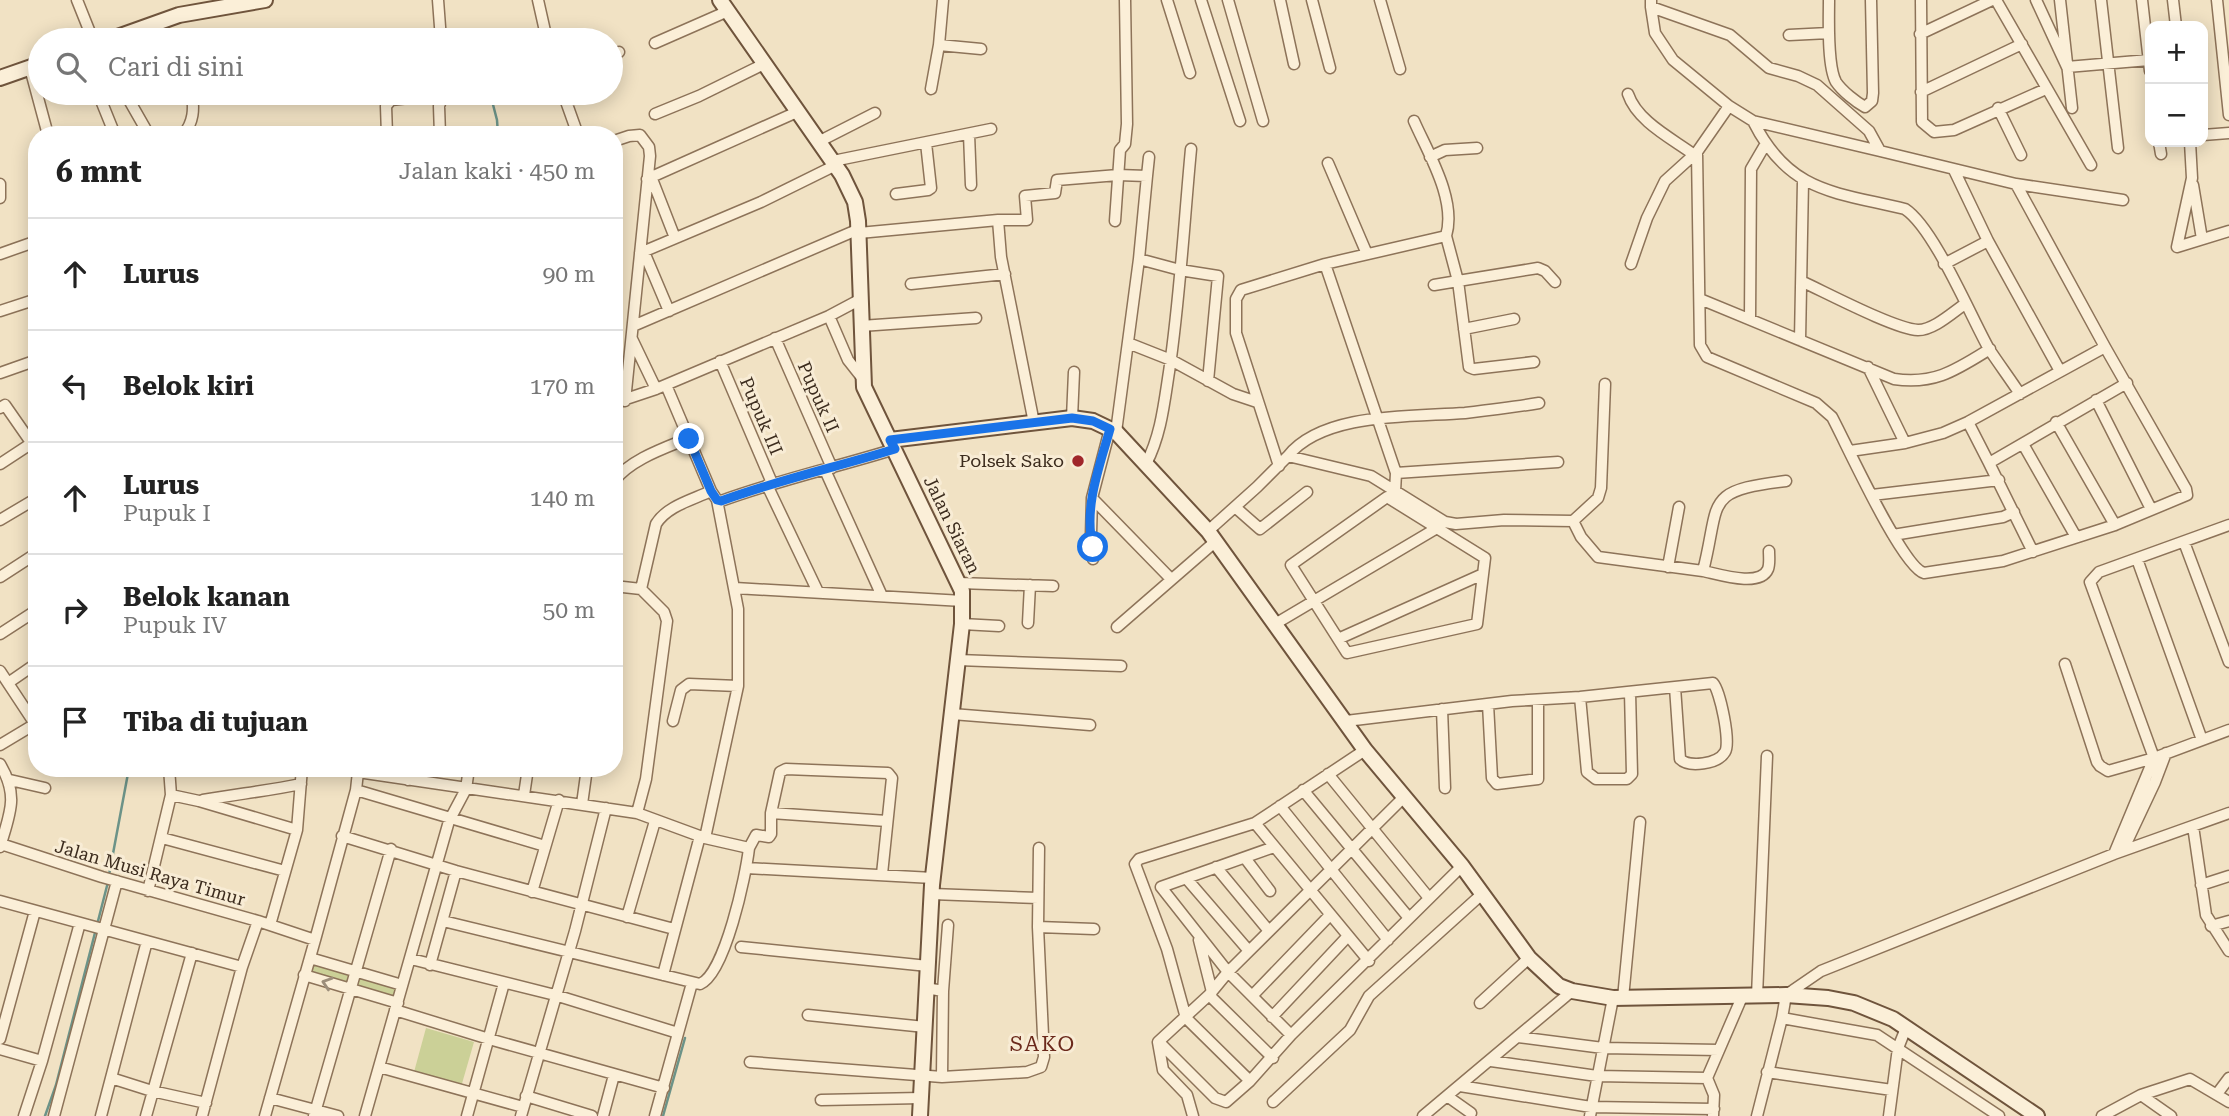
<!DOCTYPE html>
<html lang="id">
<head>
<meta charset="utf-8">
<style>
	:root { --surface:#fff; --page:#f6f6f6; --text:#222; --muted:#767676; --line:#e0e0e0 }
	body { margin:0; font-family:"Roboto Serif",serif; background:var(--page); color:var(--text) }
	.controls { position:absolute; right:21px; top:21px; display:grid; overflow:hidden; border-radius:14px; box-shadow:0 4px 18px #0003 }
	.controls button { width:63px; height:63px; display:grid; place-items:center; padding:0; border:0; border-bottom:2px solid var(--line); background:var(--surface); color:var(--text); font:35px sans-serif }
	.stop { position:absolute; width:21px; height:21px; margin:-16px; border:5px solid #1a73e8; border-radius:50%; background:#fff }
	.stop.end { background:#1a73e8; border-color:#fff; box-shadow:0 2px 7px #0008 }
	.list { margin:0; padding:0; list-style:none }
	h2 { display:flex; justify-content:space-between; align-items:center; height:91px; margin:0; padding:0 28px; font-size:30px }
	h2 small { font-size:23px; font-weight:400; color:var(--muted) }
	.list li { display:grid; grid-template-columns:46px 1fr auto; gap:21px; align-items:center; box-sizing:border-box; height:112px; padding:0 28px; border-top:2px solid var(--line) }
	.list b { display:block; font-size:26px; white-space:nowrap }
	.list p { margin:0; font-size:23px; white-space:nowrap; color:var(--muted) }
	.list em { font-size:23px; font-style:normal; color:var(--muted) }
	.icon { flex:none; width:38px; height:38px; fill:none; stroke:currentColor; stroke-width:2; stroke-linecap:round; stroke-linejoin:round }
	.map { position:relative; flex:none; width:2229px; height:1116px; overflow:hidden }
	.search { position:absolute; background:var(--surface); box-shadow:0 4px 18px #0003; left:28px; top:28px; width:595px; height:77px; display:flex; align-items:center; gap:18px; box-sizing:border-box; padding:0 24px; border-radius:38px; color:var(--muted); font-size:26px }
	.panel { position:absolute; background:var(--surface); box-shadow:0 4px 18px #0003; left:28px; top:126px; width:595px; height:651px; border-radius:28px }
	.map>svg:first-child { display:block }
</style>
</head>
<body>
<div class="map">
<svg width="2229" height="1116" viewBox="0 0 2229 1116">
	<rect width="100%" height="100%" fill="#f1e2c4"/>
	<path fill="#cbd097" d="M312,959L397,983L394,996L309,973Z
		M426,1028L474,1042L461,1087L414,1072Z"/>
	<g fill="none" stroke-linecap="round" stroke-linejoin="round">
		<path stroke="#6c9388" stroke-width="2.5" d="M490,93L497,120L498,135
			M109,875L129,768
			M45,1116L56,1085L108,882
			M663,1116L685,1038"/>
		<defs>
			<path id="street" d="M77,0L93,40
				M438,0L441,40
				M538,0L547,40
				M1167,0L1190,73
				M1201,0L1240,121
				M1228,0L1263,121
				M1280,0L1294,64
				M1312,0L1330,68
				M1380,0L1400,69
				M1651,0V7L1730,35L1769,68L1798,76L1817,85L1869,131L1880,151L2016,184L2105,347L2186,489L2187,495L2115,525L2003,561L1924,573C1902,567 1846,443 1832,417L1816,403L1707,357L1700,345L1697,152
				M1829,0C1829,19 1827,66 1836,82C1842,91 1856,102 1865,107L1872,101L1873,93L1871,0
				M1921,0L1922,122L1934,132L1954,130L2046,89
				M1996,0L2091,165
				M2036,0L2067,67L2149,60
				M2060,0L2072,108
				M2101,0L2118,148
				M2142,0L2150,71
				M2173,0L2176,26
				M2217,0L2229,115
				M1651,7L1655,33L1673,60L1729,106L1753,121L1880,151
				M1920,34L1992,0
				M1789,35L1829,33
				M157,40C167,37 179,30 186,40
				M525,40L545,35
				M655,43L728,11
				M939,45L981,49
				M611,54L619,52
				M30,68L48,135
				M931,89L939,45L943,0
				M1921,92L2022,44
				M98,93L115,135
				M125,93L149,135
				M563,93L578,135
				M1628,94C1637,121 1671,138 1693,154
				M126,97L140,93
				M566,101L594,93
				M1998,108L2021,155
				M655,114L699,96L764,64
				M1753,121C1789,193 1835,192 1905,209C1934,228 1970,315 1989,349C1999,364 2010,379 2020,394
				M969,134L971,185
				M183,135C194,122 194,109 192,93
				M387,135L386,106L391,100L444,94
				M440,135L439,106L444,93
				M2203,135L2229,133
				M614,141L629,136L640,135L649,147L650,156L625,401
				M818,142L875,113
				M2159,142L2161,154
				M2190,142L2192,178L2177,247L2229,231
				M1430,157L1445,150L1477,148
				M833,161L991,129
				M1328,163L1367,254
				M1954,170L1988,241L2060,371
				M1147,176L1149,157
				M647,179L797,112
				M652,179L675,238
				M0,184V198
				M2016,184L2123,200
				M2193,185L2202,239
				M896,194L928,190L931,188L926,143
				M998,220H1027L1025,196L1055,193L1057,180L1118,175L1147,176L1139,259L1116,432
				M1115,221L1120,150L1125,144L1127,124L1125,0
				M859,233L998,220L1001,257L1034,423
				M1446,236L1458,281L1538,268L1545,271L1555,282
				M644,252L669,311
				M640,253L761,202L836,165
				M0,254L37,241
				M1139,259L1180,270L1218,276L1208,381
				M1325,264L1396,473L1395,492
				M1631,264L1647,218L1665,181L1697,152L1729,106
				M1944,264L1988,241
				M1803,282C1827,293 1895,329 1918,330C1934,330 1953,312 1965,304
				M911,284L1005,274
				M1434,285L1458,281L1469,367L1474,369L1534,362
				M1700,299L1894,379C1935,385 1956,370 1990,349
				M0,311L37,299
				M829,316L848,360L863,379
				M1750,319L1751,169L1765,145
				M633,326L859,229
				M861,326L976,318
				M1464,329L1514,319
				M775,338L832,468
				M632,339L656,389
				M1800,340L1803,181
				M1128,343L1171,360L1233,394L1257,402
				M720,361L772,483
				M1868,367L1905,443
				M0,373L37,360
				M666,385L711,491L717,500L721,501C778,480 837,467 895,449
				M2096,400L2151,509
				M614,403L656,389L829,316L861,299
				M0,408L5,405L37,451
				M1072,418L1074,372
				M1968,422L1989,463
				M2056,422L2115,525
				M1110,429L1092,498L1171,579
				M2023,444L2076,537
				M1850,451L1905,443L1943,433L1968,422L2105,347
				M1288,456C1323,412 1413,417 1465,413C1490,410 1515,407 1539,403
				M0,464L32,443
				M1146,464C1161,435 1164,404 1169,372C1180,298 1184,223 1191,149
				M1279,466L1236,333V299L1241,290L1325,264L1446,236C1457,200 1428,153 1414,121
				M825,470L882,596
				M1396,473L1558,462
				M614,481C631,459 665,448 689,438
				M767,485L818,592
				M1872,495L1999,480
				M1387,497L1485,558L1477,624L1347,653L1291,565Z
				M1092,498L1091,534L1093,559
				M1235,507L1260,529L1307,492
				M0,520L37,498
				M1573,521L1598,498L1601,488L1605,384
				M1208,531L1257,487L1288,456L1371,476L1445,522L1456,524L1504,520L1573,521L1581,537L1598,557L1703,571
				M1893,535L2003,517L2014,512
				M2184,542L2229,662
				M1769,551C1769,557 1770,564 1768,569C1760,588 1718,574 1703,571C1721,501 1702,491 1786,481
				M2033,552L1989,463L2127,383
				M2137,559L2202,740
				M1668,567L1679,507
				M0,577L37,553
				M959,583L1053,586
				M614,586L641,589L664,612L667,621L646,779L637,813
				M735,588L963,601
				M641,589L656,524C667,506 692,500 711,491
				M614,601L617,587
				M1028,623L1030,585
				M962,624L999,626
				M1275,624L1437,528
				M1117,627L1216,541
				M0,634L37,610
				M1338,639L1483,574
				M958,660L1121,666
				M2065,664L2097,762L2100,766L2108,771L2154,758L2229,730
				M0,671L35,724L37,723
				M8,683L37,663
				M1580,697L1587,772L1596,779H1627L1632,774L1630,692
				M1488,704L1492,778L1497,784L1538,779V700
				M1442,709L1445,788
				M952,714L1090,725
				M673,721L681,690L689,684L738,686
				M1346,721L1512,701L1580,697L1713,683C1720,691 1731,742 1725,752C1718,764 1689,768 1680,759L1675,687
				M0,745L35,724
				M0,764C19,796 10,813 0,847
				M353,768L358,772L637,813L705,838L749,848C746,875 725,974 700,984L443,921
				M1328,774L1429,898
				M10,780L45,788
				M408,780L410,768
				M356,790L545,846
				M1303,790L1409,918
				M171,795L199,801L297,830L270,925
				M524,795L528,768
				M203,800C236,794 268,791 301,784
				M582,804L587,768
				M1280,806L1388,940
				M771,813L887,821
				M1255,823L1369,961
				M2193,826L2206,915L2229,951
				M297,830L302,768
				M342,836L456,871L674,929
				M162,838L285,871
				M705,838L738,686V609L717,500
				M1,844L102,877L258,921L242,967L202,1116
				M1274,847L1161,887L1228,972L1291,1035
				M749,848L756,835L769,837L771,834V813L780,772L786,769L888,773L892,778L882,874
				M2123,850L2155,782L2166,753
				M2114,854L2154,758L2090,582L2099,572L2229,525
				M1245,858L1270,891
				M1216,867L1269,931
				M747,868L933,878
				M1186,878L1249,951
				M2201,885L2229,876
				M148,891L171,795L169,768
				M532,892L559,800
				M932,894L1038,898
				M0,901L242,967
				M627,917L655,821
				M258,921L315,940L265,1116
				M2211,926L2229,921
				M1038,927L1094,929
				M315,940L356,790L358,772
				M1199,940L1212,992
				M741,947L928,966
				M310,958L402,985
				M411,959L555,995L678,1033
				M430,965L456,871
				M304,975L398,1003
				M663,975L700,836
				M926,988L943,991L942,1077L1027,1072L1041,1067L1044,1057L1038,927L1039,848
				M943,991L948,925
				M1209,995L1273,1058
				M1252,996L1330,915
				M1757,996L1767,756
				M1623,998L1640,822
				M1480,1003L1529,958
				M395,1010L489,1039L664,1088
				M808,1015L925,1027
				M1272,1017L1348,936
				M1782,1018L1877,1035L1999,1116
				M1518,1037L1603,1048L1719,1050
				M0,1039L35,911
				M1159,1042L1215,1098L1226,1102L1250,1081L1291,1035L1462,866
				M0,1049L42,1061
				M1491,1061L1597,1076L1707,1078
				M750,1062L942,1077
				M379,1067L523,1107
				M1767,1072L1892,1090
				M111,1078L152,1091L206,1103
				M1250,1081L1186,1018L1167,949L1135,864L1139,859L1255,823L1365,750
				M1460,1086L1591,1107L1714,1109
				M2217,1094L2229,1078
				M2141,1095L2171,1116
				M526,1096L592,1116
				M1447,1096L1471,1113
				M270,1098L338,1116
				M821,1100L921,1098
				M1273,1102L1350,1030L1369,996L1482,894
				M24,1116L42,1061L80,923
				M54,1116L117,881
				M101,1116L147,941
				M146,1116L192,953
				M314,1116L391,849
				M365,1116L449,821L466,789L469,768
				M467,1116L504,983
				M521,1116L575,931L606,808
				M603,1116L614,1075
				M655,1116L692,983
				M1193,1116L1187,1095L1163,1070L1158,1042L1209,995L1228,972L1404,797
				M1423,1116L1572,991
				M1590,1116L1613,998
				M1713,1116L1714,1095L1707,1078L1742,997
				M1757,1116L1782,1018L1786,995L1821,971L2114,854L2229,813
				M1889,1116L1898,1048L1906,1028
				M2102,1116L2141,1095L2190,1079L2229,1102"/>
			<path id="secondary" d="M720,0L842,175L855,202L858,221L864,387L962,591V624L932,885L920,1116
				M109,40L179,15L265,0
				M0,78L40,64
				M890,440L1072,418L1093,421L1116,432L1208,531L1365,750L1462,866L1529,958L1559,986L1572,991L1613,998L1786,995L1828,998L1854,1003L1893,1019L2037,1116"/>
		</defs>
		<use href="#street" stroke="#8d7359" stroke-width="13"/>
		<use href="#secondary" stroke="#6f543c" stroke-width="18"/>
		<use href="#street" stroke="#fbefd8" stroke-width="10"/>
		<use href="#secondary" stroke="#fbefd8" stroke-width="14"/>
	</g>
	<defs><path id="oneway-chevron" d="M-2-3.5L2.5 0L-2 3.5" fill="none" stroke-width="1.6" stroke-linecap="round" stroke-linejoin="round" transform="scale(1.75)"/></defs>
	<use stroke="#9c8e7b" href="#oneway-chevron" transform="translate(327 983) rotate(-162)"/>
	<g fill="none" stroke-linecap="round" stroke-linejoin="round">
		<path stroke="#1a73e8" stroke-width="9" d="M689,439L711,491L717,500L721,501C778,480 837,467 895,449L890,440L1072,418L1093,421L1110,429C1100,465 1083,508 1093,547"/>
	</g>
	<circle fill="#a0262a" stroke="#f8ecd5" stroke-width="2.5" cx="1078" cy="461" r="7"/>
	<g text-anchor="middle" stroke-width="6" stroke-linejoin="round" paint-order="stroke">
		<g font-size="18" fill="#3c2c1e" stroke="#f8ecd5">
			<text transform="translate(818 397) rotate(66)" y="6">Pupuk II</text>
			<text transform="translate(761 416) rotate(67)" y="6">Pupuk III</text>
			<text transform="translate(952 525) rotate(64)" y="6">Jalan Siaran</text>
			<text transform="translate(150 873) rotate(16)" y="6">Jalan Musi Raya Timur</text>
		</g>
		<g font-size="18" fill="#3c2c1e" stroke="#f8ecd5" text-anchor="end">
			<text x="1064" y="467">Polsek Sako</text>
		</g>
		<g font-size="21" letter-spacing="2" fill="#6b291b" stroke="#f8ecd5">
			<text x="1043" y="1051">SAKO</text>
		</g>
	</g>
</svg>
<div class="controls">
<button>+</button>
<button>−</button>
</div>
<div class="stop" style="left:1093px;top:547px"></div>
<div class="stop end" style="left:689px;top:439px"></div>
<div class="search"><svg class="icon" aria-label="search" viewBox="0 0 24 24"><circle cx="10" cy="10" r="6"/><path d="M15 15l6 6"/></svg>Cari di sini</div>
<section class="panel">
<h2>6 mnt<small>Jalan kaki · 450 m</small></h2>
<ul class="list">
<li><svg class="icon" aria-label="ahead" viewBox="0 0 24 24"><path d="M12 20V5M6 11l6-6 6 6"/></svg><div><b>Lurus</b></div><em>90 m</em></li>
<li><svg class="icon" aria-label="left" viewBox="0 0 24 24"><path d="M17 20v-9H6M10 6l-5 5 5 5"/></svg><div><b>Belok kiri</b></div><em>170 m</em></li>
<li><svg class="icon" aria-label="ahead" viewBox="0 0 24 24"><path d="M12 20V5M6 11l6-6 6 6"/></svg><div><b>Lurus</b><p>Pupuk I</p></div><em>140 m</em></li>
<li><svg class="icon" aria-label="right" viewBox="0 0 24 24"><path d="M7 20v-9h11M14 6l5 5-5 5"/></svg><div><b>Belok kanan</b><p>Pupuk IV</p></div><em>50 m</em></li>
<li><svg class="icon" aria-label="arrive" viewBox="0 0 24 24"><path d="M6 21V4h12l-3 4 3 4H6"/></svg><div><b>Tiba di tujuan</b></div></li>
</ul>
</section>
</div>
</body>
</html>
